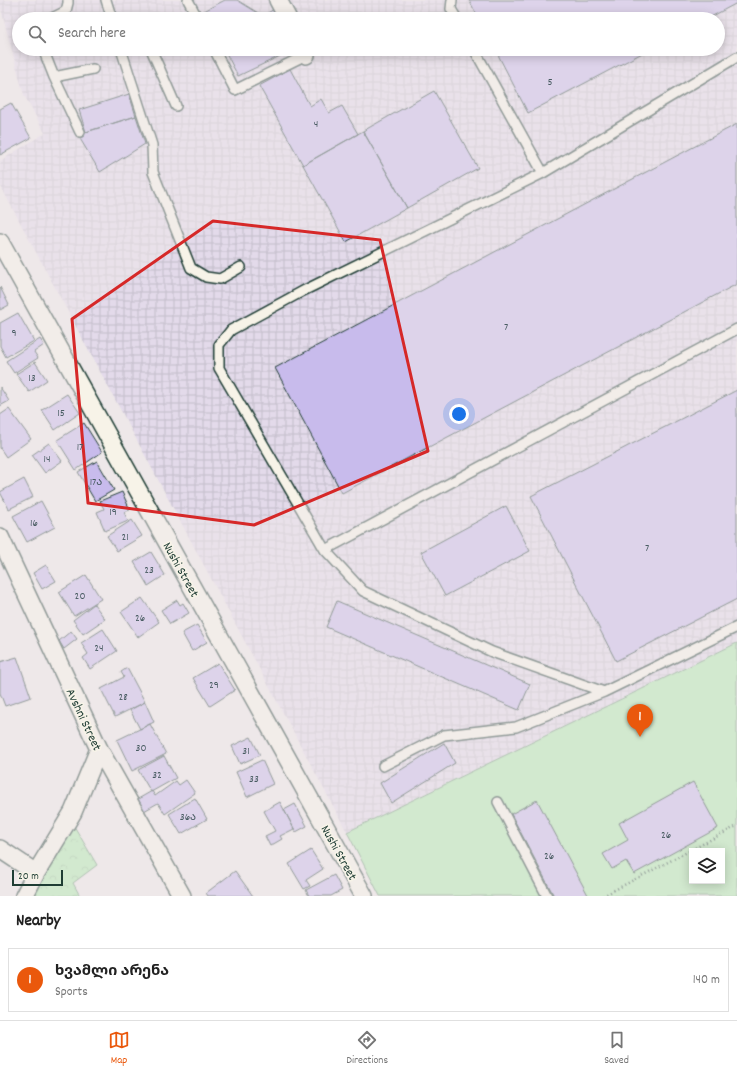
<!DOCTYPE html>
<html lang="en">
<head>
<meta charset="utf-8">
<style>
	:root { --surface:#fff; --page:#f6f6f6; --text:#222; --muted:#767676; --line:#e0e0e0; --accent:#ea580c }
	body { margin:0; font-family:Dekko,"Noto Sans Georgian",sans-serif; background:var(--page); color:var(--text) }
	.controls { position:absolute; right:12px; bottom:12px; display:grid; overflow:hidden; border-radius:0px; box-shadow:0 2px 10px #0003 }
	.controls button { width:36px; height:36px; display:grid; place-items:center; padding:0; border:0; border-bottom:1px solid var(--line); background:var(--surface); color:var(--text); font:20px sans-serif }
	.scale { position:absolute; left:12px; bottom:10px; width:51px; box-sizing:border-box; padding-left:4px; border:2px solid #1f3d34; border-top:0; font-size:11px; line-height:14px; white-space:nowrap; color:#1f3d34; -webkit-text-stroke:3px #f7f3e8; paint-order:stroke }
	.you { position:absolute; left:459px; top:414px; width:14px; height:14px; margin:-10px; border:3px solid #fff; border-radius:50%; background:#1a73e8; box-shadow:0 0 0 6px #1a73e833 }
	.badge { display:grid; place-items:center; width:26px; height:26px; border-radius:50%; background:var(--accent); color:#fff; font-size:13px; font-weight:700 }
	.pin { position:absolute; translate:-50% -33px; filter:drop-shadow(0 1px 2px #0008) }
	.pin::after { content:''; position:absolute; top:21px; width:14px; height:12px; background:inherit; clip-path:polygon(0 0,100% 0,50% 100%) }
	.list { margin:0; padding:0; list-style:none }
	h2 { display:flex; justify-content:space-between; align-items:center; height:52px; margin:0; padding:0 16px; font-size:17px }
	h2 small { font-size:13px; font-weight:400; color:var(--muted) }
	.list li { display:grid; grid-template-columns:26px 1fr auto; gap:12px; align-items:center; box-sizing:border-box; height:64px; margin:0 8px 8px; padding:0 8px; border:1px solid var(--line); border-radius:0px }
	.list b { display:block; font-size:15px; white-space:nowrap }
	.list p { margin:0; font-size:13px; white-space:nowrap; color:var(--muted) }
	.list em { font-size:13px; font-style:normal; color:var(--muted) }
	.icon { flex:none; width:22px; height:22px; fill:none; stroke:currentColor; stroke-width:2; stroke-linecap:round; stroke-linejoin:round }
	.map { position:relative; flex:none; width:737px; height:896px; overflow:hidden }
	.search { position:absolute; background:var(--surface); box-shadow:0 2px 10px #0003; left:12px; right:12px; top:12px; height:44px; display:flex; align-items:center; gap:10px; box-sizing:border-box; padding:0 14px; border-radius:22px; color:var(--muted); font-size:15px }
	.sheet { height:124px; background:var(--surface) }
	nav { display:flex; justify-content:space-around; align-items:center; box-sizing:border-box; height:56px; border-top:1px solid var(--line); background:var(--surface); font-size:11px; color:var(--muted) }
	nav a { display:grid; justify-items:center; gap:2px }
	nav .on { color:var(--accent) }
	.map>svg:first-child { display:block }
</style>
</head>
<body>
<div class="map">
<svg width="737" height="896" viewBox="0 0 737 896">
	<defs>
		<pattern id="industrial-grid" width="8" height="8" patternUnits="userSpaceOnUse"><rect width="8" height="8" fill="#e3daea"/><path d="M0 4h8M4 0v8" fill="none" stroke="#c2bcc9"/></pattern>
		<pattern id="forest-crowns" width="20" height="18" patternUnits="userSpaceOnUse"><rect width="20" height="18" fill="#afeaaf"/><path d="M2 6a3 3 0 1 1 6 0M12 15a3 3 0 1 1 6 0" fill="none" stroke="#96ca97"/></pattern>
	</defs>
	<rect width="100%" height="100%" fill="#eee8e9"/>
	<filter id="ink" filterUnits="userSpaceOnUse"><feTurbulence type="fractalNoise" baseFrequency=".025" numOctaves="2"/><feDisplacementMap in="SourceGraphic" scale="8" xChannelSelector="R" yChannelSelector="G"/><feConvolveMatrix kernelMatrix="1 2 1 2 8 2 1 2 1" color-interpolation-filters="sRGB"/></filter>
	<g filter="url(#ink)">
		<path fill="url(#industrial-grid)" fill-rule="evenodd" d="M0,0H737V643L347,832L0,185V161L45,133L24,95L0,6ZM19,19H718V49H19Z"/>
		<path fill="#afeaaf" stroke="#679472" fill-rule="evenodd" d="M737,643V896H380L347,832ZM692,851H722V881H692Z"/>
		<path fill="url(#forest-crowns)" stroke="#679472" d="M74,826L97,865L73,883L80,896H30Z"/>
		<path fill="#c8bbec" stroke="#1f3d34" d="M225,0H237L263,16L274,9L280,19H208L204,11Z
			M469,0H737V3L707,19H479Z
			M224,49H295L238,76Z
			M495,49H650L528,113Z
			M290,69L310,106L321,99L329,113L342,106L358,134L303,165L259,86Z
			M434,91L478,168L407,208L363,131Z
			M129,94L136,116L86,132L79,110Z
			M11,103L31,138L0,155V109Z
			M136,116L145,144L100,172L79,137L86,132Z
			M737,124V284L342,493L275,368Z
			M363,131L407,208L346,242L303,165Z
			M0,287L9,305L0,310Z
			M18,313L34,341L6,357L0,346V323Z
			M40,339L44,345L34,352L38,358L14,373L6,361Z
			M35,362L47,380L29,392L16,374Z
			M0,387L9,401L0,406Z
			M737,390V599L616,661L531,496Z
			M67,394L80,413L55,430L42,410Z
			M9,409L31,439L6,457L0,448V415Z
			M84,423L102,452L76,470L57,440Z
			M49,443L62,461L45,473L32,455Z
			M97,461L114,490L95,501L78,472Z
			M24,479L33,497L9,509L0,492Z
			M122,492L130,510L124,512L128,521L105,531L97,512L104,509L100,501Z
			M41,501L55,527L27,542L13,516Z
			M506,506L530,551L445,596L421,552Z
			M132,520L142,536L117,551L107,536Z
			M151,552L165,575L148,586L134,562Z
			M46,565L56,581L42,589L33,573Z
			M86,575L101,599L74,616L59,592Z
			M142,598L159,622L138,637L121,612Z
			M177,600L180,605L183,603L189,613L170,624L161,610Z
			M337,601L530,684L519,710L326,627Z
			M94,604L105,619L83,634L73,620Z
			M197,625L207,642L192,651L182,633Z
			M103,629L117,651L90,669L83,658L88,654L81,643Z
			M71,631L77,639L64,649L59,641Z
			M17,657L31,697L5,706L0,693V662Z
			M218,663L235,690L210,706L193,678Z
			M127,668L145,702L115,717L101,689L124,677L121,672Z
			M145,702L154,722L140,729L130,710Z
			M150,724L166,754L132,771L117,740Z
			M251,737L260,755L240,764L232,746Z
			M444,743L455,763L391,803L380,783Z
			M164,756L176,778L151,792L138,770Z
			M262,760L273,784L247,797L236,772Z
			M186,780L195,793L165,814L158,803L144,811L138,799L152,791L155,796L176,781L179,785Z
			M693,782L718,828L634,874L626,861L612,869L603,854L628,840L619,823Z
			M195,798L207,819L181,834L169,814Z
			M537,800L588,895L587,896H554L511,814Z
			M280,802L294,829L280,836L282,839L270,846L265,836L275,831L264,811Z
			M295,804L307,826L296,832L284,810Z
			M311,850L323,869L306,880L310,886L304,889L289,864Z
			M235,871L253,896H208L206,893Z
			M334,875L342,890L331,896H309L306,890Z"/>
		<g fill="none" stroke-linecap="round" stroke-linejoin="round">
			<defs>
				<path id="lane" d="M106,0L112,19
					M188,0L198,19
					M452,0L451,9L457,19
					M50,19L66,11L68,3V0
					M43,49L54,77L80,132
					M121,49L152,145L153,172L191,268L206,277L220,279L241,267
					M151,49L176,106
					M214,49L235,90L306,55
					M474,49L543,173
					M54,77L93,69
					M325,550L737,329
					M604,692L492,652L363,591L325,550L219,368V345L231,330L305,290L543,173L737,57
					M383,766L444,735L516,727L604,692L737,627
					M498,802L547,896"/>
				<path id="street" d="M278,0L288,19
					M303,49L306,55
					M0,242L364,896
					M0,537L99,749L182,896
					M0,849L36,873
					M24,896L36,873L73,812L99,749"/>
			</defs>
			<use href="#lane" stroke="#1f3d34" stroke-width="12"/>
			<use href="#street" stroke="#1f3d34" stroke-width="20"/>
			<path stroke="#1f3d34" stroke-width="2.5" stroke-dasharray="1 3" stroke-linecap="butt" d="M603,896L737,826"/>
			<use href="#lane" stroke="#f7f3e8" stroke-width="9"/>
			<use href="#street" stroke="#f7f3e8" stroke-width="17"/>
		</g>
	</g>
	<path d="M0 0H737V896H0ZM213,221L380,240L428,451L254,525L88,503L72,319Z" fill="#eee8e9" fill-opacity=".55" fill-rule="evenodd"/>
	<path fill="none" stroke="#d62828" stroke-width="3" stroke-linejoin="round" d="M213,221L380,240L428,451L254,525L88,503L72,319Z"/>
	<g text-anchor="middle" stroke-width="3.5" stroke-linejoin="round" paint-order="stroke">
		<g font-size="11" fill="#495c62">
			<text x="550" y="85">5</text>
			<text x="316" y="127">4</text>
			<text x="506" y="330">7</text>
			<text x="14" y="336">9</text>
			<text x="32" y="381">13</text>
			<text x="61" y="416">15</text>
			<text x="80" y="450">17</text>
			<text x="47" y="462">14</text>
			<text x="96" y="485">17ა</text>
			<text x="113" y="515">19</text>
			<text x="34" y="526">16</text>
			<text x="125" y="540">21</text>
			<text x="647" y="551">7</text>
			<text x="149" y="573">23</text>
			<text x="80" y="599">20</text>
			<text x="140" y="621">26</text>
			<text x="99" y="651">24</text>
			<text x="214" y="688">29</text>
			<text x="123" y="700">28</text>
			<text x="141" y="751">30</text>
			<text x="246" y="754">31</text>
			<text x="157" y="778">32</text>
			<text x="254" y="782">33</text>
			<text x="188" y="820">36ა</text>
			<text x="666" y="838">26</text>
			<text x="549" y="859">26</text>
		</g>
		<g font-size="13" fill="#1f3d34" stroke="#f7f3e8">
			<text transform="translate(182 569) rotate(61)" y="5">Nushi Street</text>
			<text transform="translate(85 719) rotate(65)" y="5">Avshni Street</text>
			<text transform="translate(340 852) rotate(61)" y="5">Nushi Street</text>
		</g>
	</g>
</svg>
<div class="controls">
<button><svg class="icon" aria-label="layers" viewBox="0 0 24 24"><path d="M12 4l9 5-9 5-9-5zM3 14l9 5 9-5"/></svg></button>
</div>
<div class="scale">20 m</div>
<div class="you"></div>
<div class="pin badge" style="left:640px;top:737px">1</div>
<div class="search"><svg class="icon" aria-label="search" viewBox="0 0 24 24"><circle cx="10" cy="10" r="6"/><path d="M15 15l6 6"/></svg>Search here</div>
</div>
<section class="sheet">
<h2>Nearby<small></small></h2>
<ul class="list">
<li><span class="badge">1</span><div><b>ხვამლი არენა</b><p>Sports</p></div><em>140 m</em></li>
</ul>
</section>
<nav>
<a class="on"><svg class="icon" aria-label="map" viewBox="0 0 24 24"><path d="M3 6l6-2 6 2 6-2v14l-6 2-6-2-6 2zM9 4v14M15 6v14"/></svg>Map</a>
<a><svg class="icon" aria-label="directions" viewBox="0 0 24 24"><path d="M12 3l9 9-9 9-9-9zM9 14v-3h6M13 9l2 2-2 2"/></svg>Directions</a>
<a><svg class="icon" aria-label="saved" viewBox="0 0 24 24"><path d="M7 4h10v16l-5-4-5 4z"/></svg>Saved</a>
</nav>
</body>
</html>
